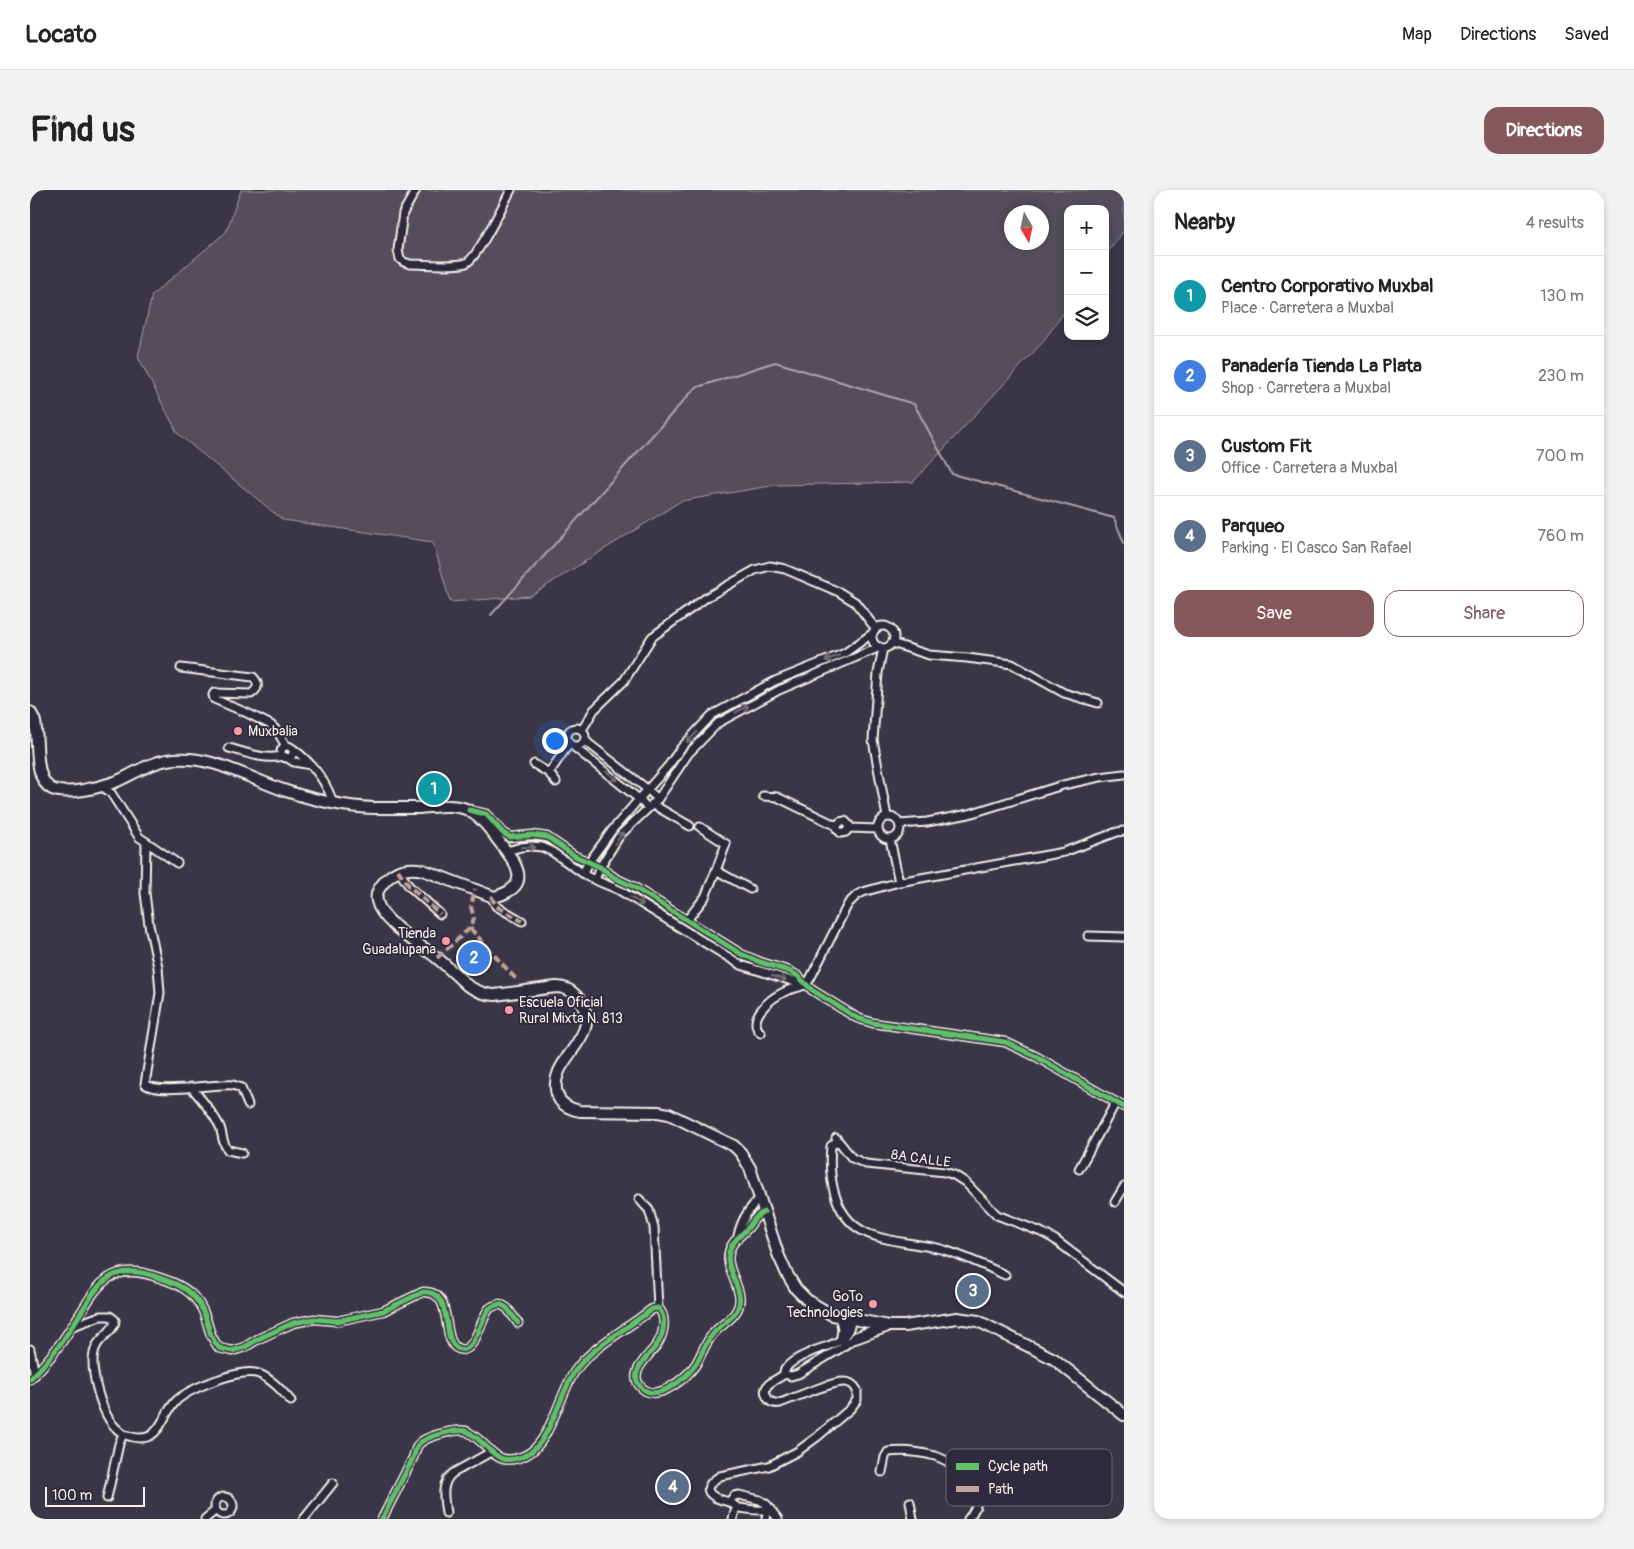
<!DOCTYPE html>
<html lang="en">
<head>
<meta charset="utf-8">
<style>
	:root { --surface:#fff; --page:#f2f2f2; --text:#222; --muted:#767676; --line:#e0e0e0; --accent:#85585c }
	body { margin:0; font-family:Pangolin,sans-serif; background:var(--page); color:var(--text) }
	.controls { position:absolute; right:15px; top:15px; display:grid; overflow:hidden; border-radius:10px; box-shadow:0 2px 8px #0003 }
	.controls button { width:45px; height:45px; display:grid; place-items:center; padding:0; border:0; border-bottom:1px solid var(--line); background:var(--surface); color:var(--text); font:25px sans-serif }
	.compass { position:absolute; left:974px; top:15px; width:45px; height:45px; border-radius:50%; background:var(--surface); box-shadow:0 2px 8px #0003; rotate:171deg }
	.scale { position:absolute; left:15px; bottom:12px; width:100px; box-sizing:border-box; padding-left:5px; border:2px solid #f4f1e8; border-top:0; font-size:14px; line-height:18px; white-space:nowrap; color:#f4f1e8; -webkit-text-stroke:4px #2f2a3d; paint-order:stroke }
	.you { position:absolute; left:524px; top:550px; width:18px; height:18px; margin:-12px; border:4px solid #fff; border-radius:50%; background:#1a73e8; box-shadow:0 0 0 8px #1a73e833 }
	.badge { display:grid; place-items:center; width:32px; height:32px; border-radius:50%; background:var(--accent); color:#fff; font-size:16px; font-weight:700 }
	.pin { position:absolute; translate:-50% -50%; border:2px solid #fff; box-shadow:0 1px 5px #0006 }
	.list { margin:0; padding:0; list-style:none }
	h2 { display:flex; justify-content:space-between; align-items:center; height:65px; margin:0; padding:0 20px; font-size:21px }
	h2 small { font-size:16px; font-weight:400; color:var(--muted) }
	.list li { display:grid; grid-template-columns:32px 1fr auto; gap:15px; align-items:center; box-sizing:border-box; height:80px; padding:0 20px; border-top:1px solid var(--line) }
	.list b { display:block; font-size:19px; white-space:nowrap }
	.list p { margin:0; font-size:16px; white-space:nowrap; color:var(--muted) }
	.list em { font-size:16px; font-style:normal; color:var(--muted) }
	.actions { display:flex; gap:10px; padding:15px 20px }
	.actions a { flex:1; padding:11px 0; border:1px solid var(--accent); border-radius:15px; text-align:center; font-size:18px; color:var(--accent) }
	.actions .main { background:var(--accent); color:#fff }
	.icon { flex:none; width:28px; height:28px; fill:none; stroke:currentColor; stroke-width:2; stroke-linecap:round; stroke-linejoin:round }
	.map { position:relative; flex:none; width:1094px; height:1329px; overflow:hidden; border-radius:15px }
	header { display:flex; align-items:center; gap:30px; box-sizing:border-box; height:70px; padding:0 25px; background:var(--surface); border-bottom:1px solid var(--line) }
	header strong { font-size:24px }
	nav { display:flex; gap:28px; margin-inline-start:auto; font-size:18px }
	.intro { display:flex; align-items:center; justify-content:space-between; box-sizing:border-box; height:120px; padding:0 30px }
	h1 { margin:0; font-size:35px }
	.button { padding:12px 22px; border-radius:15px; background:var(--accent); color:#fff; font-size:18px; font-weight:700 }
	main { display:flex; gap:30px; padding:0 30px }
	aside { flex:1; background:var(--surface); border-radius:15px; box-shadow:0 2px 8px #0003 }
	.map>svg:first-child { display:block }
</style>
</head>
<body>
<header>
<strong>Locato</strong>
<nav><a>Map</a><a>Directions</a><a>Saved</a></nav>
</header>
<div class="intro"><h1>Find us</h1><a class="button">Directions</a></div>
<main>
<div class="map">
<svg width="1094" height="1329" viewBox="0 0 1094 1329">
	<rect width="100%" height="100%" fill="#3b3647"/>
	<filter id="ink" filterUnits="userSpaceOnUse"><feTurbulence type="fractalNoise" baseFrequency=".02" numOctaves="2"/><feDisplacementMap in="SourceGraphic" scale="10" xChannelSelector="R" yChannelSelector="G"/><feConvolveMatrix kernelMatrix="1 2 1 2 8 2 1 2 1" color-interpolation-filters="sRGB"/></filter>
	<g filter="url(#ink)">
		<path fill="#534e5c" stroke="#a4a0a2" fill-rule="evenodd" d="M211,0H1094V40L1075,66V19H1038V117L1011,154L883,292L746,295L651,311L500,406L420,412L403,352L253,330L148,244L108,167L122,105L196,42ZM982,22H1012V52H982Z"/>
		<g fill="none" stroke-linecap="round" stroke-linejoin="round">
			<path stroke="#aaa6a7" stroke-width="2" d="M461,425L665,198L745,172L884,214L922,284L1084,328L1094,353"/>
			<defs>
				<path id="street" d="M386,0L373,23L368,60L370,69L374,72L380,74C394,74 425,77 436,73C447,69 474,13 481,0
					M842 447a11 11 0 1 1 22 0a11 11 0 1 1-22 0Z
					M862,453L899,465L937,468L982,474L1034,503L1068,513
					M853,458L848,483L843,550L857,627
					M151,478L223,487C230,494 228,499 221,504L184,503L183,505L184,509L217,523L241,535L247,541L256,556
					M537 547a9 9 0 1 1 18 0a9 9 0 1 1-18 0Z
					M552,540L564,520L594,491L622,447L677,407L725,380L740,376L755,379L809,402L825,412L846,439
					M555,548L558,553L617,599L628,609
					M251 562a6 6 0 1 1 12 0a6 6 0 1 1-12 0Z
					M544,557L609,609L618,618
					M199,558C217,563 234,570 253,566
					M262,558C281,572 296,590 303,613
					M256,567L264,572L281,575
					M504,574L519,583
					M526,592L519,583L539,554
					M71,596L81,603L109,647L147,673
					M733,606L747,607L807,636V639L811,643L816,642L819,638V635L815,631L810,632L807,636
					M622,614L660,636
					M442,621L456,624L473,643L480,647L502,645L517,647L545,666L570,677L585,688L602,696L711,764L730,772L759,781L768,786L782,800L827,828L843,833L975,852L1007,867L1094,917
					M848 638a11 11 0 1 1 22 0a11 11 0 1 1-22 0Z
					M870,634L897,632L939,624L1033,595L1070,587L1094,584
					M670,637L696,654L685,683
					M819,638L848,639
					M860,649L869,692
					M116,653L115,703L119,735L128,777L130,803L115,894C128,905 185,893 203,895L211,898L218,915
					M477,661L491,657L501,656L512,657L521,661L558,687L589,700L711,775L765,792L773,793
					M368,680L379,696L410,724
					M553,683L559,672L583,639L639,575L651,558L682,525L745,491L815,463L843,443
					M565,690L570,677L590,645L628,609L658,564L688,533L749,500L850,457
					M461,706L466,716L492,731
					M657,730L675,707L685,683L689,682L720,699
					M1058,746L1094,747
					M731,843C715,829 741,808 754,802C761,798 770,798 776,794C778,792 780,790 781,787L818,714L827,705L833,702L869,692L1034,662L1087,642L1094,641
					M161,897C169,906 185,926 190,937C193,946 192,953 198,960L212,963
					M806,948L822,968L836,974L915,982L924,985L935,992L967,1025L1011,1042L1024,1049L1094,1102
					M807,951L801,956C798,989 804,1030 839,1044C862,1053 887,1053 911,1059C934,1066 954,1075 975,1085
					M1049,979L1086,912
					M609,1009L619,1020L624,1037L628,1118
					M1085,1012L1094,997
					M708,1046C711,1030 718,1019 730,1008
					M43,1136L70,1126H80L85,1130C85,1140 72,1146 67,1155C56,1173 71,1221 84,1236C87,1239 90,1242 93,1244L89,1254L77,1308
					M0,1159L5,1185
					M754,1184L761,1186L768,1184L811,1158L829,1145
					M0,1189C16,1174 31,1154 43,1135C65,1102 75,1070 124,1086C139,1091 153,1095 164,1107C175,1119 176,1131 181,1145C183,1149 186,1154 189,1158L202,1161L215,1157L228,1149L263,1133L284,1129L307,1131L353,1121L393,1102C426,1100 409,1152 429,1159C445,1165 451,1128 459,1119C462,1116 466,1115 470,1114L477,1118L488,1133
					M93,1244C131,1259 128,1229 147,1210C161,1198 212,1177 229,1184C242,1189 253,1202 261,1211
					M852,1282L855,1267L858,1262C874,1260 890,1262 905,1266C912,1268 920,1273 926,1277C946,1292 956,1308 938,1329
					M185 1316a9 9 0 1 1 18 0a9 9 0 1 1-18 0Z
					M699,1312L704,1306L709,1305L730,1310L736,1314L748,1329
					M880,1312L883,1329
					M741,1319C731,1322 719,1319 709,1318C705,1317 703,1313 699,1312C682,1308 667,1300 690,1286L739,1276L768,1261L787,1247L820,1219L827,1210V1200C824,1195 821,1192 815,1192C802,1191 764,1208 750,1213C745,1214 740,1213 737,1207C730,1194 746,1191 753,1185C754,1183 754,1180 756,1178C760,1172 772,1166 779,1163C790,1157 802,1157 811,1149C818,1144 820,1137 822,1129
					M416,1323C414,1309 410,1293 423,1283L461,1262
					M175,1329L186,1320
					M274,1329L303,1293
					M352,1329L383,1268C385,1263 386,1255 391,1252C399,1246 430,1237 438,1242C462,1255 464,1280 496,1265C520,1254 530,1203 545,1181C560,1158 600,1137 622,1119L628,1118C637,1126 634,1143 628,1153C621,1165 595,1183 612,1198C628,1213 657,1187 666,1174C672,1164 675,1153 683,1144C690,1135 702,1130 707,1120C718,1100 690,1078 701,1057C704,1050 710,1046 716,1040C724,1032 721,1029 734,1022
					M703,1329L706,1317
					M736,1329L738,1316"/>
				<path id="secondary" d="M0,522C2,525 4,528 5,532C9,550 3,590 22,599C37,606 70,597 85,592C102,585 118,573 137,570C180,563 217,588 256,601C284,610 314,617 344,618C359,618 374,618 389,618C405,617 424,613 438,620C450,626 460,639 467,649C486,673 505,696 464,707L393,680C379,677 366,679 355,691C350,697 345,703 347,711C351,732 391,755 407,768C418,777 428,787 438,796C447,801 455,805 465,805L526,797C536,797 542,801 549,809C554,816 557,825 556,834C551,859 519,877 527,904C530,915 540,919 550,921L628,922L639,924L704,956L711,963L720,978L748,1064L757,1084L766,1099L777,1110L802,1125L859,1136H875L927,1128L948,1131L1024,1169L1094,1225
					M810,1127C814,1135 814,1140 812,1149
					M825,1148L858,1136"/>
			</defs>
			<use href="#street" stroke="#f4f1e8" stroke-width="11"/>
			<use href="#secondary" stroke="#f4f1e8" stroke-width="14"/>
			<use href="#street" stroke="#2f2a3d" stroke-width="7"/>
			<use href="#secondary" stroke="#2f2a3d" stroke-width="10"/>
			<path stroke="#c0a59a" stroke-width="4" stroke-dasharray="8 4" stroke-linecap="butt" d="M368,680L379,696L410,724
				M461,706L466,716L492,731
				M440,738L484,787L486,788
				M407,768L440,738L444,728L441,717L445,699"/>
			<defs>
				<path id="cycleway" d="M439,620L456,624L473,643L480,647L502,645L517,647L545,666L570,677L585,688L602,696L711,764L730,772L759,781L768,786L782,800L827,828L843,833L975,852L1007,867L1094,917
					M0,1189C16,1174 31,1154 43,1135C65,1102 75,1070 124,1086C139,1091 153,1095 164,1107C175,1119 176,1131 181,1145C183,1149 186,1154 189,1158L202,1161L215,1157L228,1149L263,1133L284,1129L307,1131L353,1121L393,1102C426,1100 409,1152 429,1159C445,1165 451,1128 459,1119C462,1116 466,1115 470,1114L477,1118L488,1133
					M352,1329L383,1268C385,1263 386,1255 391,1252C399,1246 430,1237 438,1242C462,1255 464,1280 496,1265C520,1254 530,1203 545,1181C560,1158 600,1137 622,1119L628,1118C637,1126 634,1143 628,1153C621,1165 595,1183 612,1198C628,1213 657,1187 666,1174C672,1164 675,1153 683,1144C690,1135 702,1130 707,1120C718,1100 690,1078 701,1057C704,1050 710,1046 716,1040C724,1032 721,1029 734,1022"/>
			</defs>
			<use href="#cycleway" stroke="#2f2a3d" stroke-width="8"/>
			<use href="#cycleway" stroke="#61c268" stroke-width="5"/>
		</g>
		<defs><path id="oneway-shaft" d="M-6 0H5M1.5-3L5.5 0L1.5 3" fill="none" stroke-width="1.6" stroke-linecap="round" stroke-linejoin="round" transform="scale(1.25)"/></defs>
		<g stroke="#747079">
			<use href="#oneway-shaft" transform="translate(802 468) rotate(159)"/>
			<use href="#oneway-shaft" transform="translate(712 519) rotate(-29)"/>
			<use href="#oneway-shaft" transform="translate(662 547) rotate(134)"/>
			<use href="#oneway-shaft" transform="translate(582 586) rotate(39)"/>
			<use href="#oneway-shaft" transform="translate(589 648) rotate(-54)"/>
			<use href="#oneway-shaft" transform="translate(498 657) rotate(-1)"/>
			<use href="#oneway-shaft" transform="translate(607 711) rotate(32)"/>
			<use href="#oneway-shaft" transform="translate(749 788) rotate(17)"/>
		</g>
	</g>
	<g fill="#ff9aa2" stroke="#2f2a3d" stroke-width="2">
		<circle cx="208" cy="541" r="5"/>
		<circle cx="416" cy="751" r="5"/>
		<circle cx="479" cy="820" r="5"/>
		<circle cx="843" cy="1114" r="5"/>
	</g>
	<g text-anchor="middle" stroke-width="4" stroke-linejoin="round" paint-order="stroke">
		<g font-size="14" fill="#f4f1e8" stroke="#2f2a3d" text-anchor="start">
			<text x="218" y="546">Muxbalia</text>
			<text x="406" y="748" text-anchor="end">Tienda<tspan x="406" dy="16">Guadalupana</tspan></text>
			<text x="489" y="817">Escuela Oficial<tspan x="489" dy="16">Rural Mixta N. 813</tspan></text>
			<text x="833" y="1111" text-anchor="end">GoTo<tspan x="833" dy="16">Technologies</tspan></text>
		</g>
		<g font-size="14" fill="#f4f1e8" stroke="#2f2a3d">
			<text transform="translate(891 968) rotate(8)" y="5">8A CALLE</text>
		</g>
	</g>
	<rect x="916" y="1259" width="166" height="57" rx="8" fill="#2f2a3d" stroke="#6a6670" stroke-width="1"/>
	<rect x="926" y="1273" width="23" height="7" fill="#61c268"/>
	<rect x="926" y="1296" width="23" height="6" fill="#c0a59a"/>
	<g font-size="14" fill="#f4f1e8">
		<text x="958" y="1281">Cycle path</text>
		<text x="958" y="1304">Path</text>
	</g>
</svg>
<div class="controls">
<button>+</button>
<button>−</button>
<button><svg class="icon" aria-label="layers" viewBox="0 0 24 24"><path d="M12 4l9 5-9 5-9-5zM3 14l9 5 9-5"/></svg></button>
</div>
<svg class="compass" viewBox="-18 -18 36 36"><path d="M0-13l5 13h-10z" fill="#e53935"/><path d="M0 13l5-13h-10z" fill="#767676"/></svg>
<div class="scale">100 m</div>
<div class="you"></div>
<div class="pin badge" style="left:404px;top:599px;background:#0f9aa8">1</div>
<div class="pin badge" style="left:444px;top:768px;background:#3f7fe0">2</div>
<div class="pin badge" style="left:943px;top:1101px;background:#5c6f8a">3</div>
<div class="pin badge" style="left:643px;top:1297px;background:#5c6f8a">4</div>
</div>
<aside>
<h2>Nearby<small>4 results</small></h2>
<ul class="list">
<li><span class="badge" style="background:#0f9aa8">1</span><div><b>Centro Corporativo Muxbal</b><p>Place · Carretera a Muxbal</p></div><em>130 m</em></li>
<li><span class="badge" style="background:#3f7fe0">2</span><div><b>Panadería Tienda La Plata</b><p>Shop · Carretera a Muxbal</p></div><em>230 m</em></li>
<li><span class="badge" style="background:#5c6f8a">3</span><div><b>Custom Fit</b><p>Office · Carretera a Muxbal</p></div><em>700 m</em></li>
<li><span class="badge" style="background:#5c6f8a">4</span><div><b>Parqueo</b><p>Parking · El Casco San Rafael</p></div><em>760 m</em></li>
</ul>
<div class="actions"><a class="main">Save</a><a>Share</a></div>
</aside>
</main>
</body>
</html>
